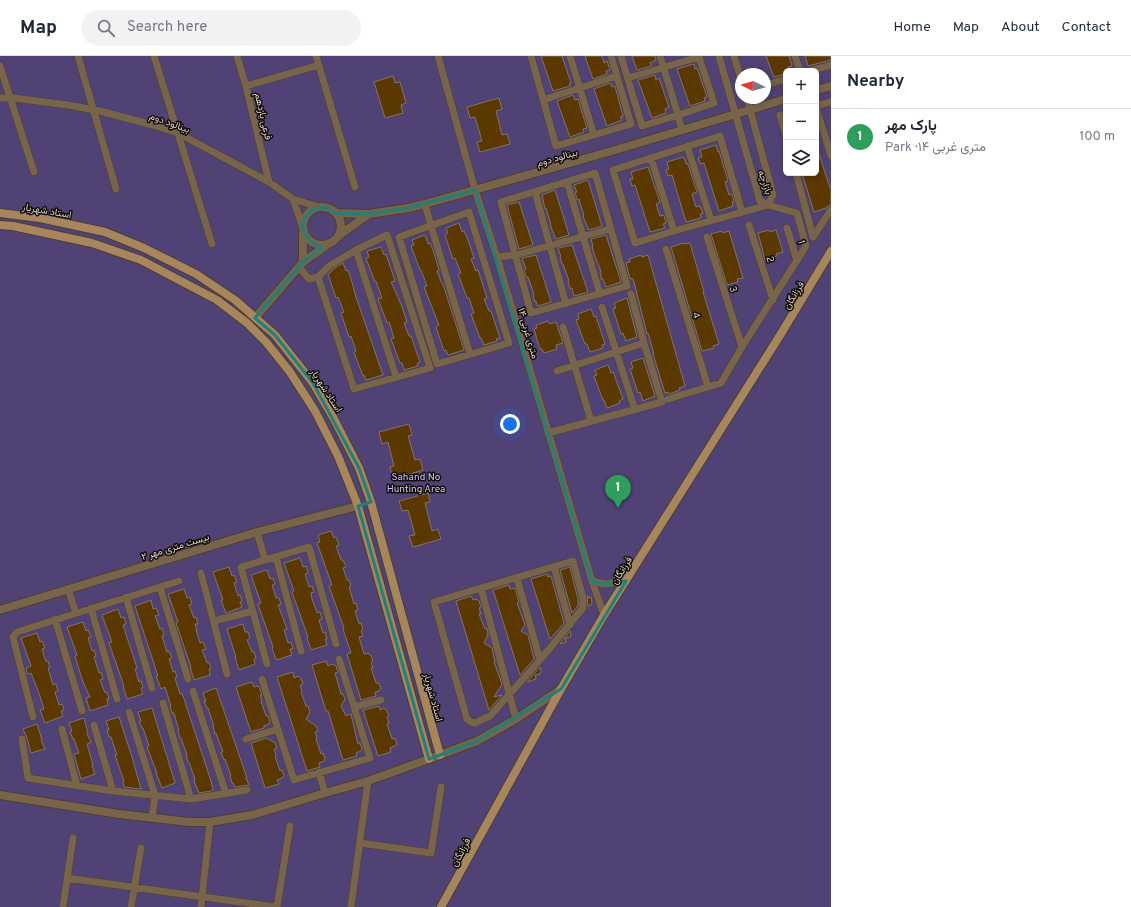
<!DOCTYPE html>
<html lang="en">
<head>
<meta charset="utf-8">
<style>
	:root { --surface:#fff; --page:#f2f2f3; --text:#1f2937; --muted:#747a83; --line:#e0e1e3; --accent:#66638c }
	body { margin:0; font-family:Overpass,Vazirmatn,sans-serif; background:var(--page); color:var(--text) }
	.controls { position:absolute; right:12px; top:12px; display:grid; overflow:hidden; border-radius:6px; box-shadow:0 2px 6px #0003 }
	.controls button { width:36px; height:36px; display:grid; place-items:center; padding:0; border:0; border-bottom:1px solid var(--line); background:var(--surface); color:var(--text); font:20px sans-serif }
	.compass { position:absolute; left:735px; top:12px; width:36px; height:36px; border-radius:50%; background:var(--surface); box-shadow:0 2px 6px #0003; rotate:275deg }
	.you { position:absolute; left:510px; top:368px; width:14px; height:14px; margin:-10px; border:3px solid #fff; border-radius:50%; background:#1a73e8; box-shadow:0 0 0 6px #1a73e833 }
	.badge { display:grid; place-items:center; width:26px; height:26px; border-radius:50%; background:var(--accent); color:#fff; font-size:13px; font-weight:700 }
	.pin { position:absolute; translate:-50% -33px; filter:drop-shadow(0 1px 2px #0008) }
	.pin::after { content:''; position:absolute; top:21px; width:14px; height:12px; background:inherit; clip-path:polygon(0 0,100% 0,50% 100%) }
	.list { margin:0; padding:0; list-style:none }
	h2 { display:flex; justify-content:space-between; align-items:center; height:52px; margin:0; padding:0 16px; font-size:17px }
	h2 small { font-size:13px; font-weight:400; color:var(--muted) }
	.list li { display:grid; grid-template-columns:26px 1fr auto; gap:12px; align-items:center; box-sizing:border-box; height:56px; padding:0 16px; border-top:1px solid var(--line) }
	.list b { display:block; font-size:15px; white-space:nowrap }
	.list p { margin:0; font-size:13px; white-space:nowrap; color:var(--muted) }
	.list em { font-size:13px; font-style:normal; color:var(--muted) }
	.icon { flex:none; width:22px; height:22px; fill:none; stroke:currentColor; stroke-width:2; stroke-linecap:round; stroke-linejoin:round }
	.map { position:relative; flex:none; width:831px; height:851px; overflow:hidden }
	header { display:flex; align-items:center; gap:24px; box-sizing:border-box; height:56px; padding:0 20px; background:var(--surface); border-bottom:1px solid var(--line) }
	header strong { font-size:19px }
	nav { display:flex; gap:22px; margin-inline-start:auto; font-size:14px }
	.search { width:280px; height:36px; background:var(--page); display:flex; align-items:center; gap:10px; box-sizing:border-box; padding:0 14px; border-radius:22px; color:var(--muted); font-size:15px }
	main { display:flex }
	aside { flex:1; background:var(--surface) }
	.map>svg:first-child { display:block }
</style>
</head>
<body>
<header>
<strong>Map</strong>
<div class="search"><svg class="icon" aria-label="search" viewBox="0 0 24 24"><circle cx="10" cy="10" r="6"/><path d="M15 15l6 6"/></svg>Search here</div>
<nav><a>Home</a><a>Map</a><a>About</a><a>Contact</a></nav>
</header>
<main>
<div class="map">
<svg width="831" height="851" viewBox="0 0 831 851">
	<rect width="100%" height="100%" fill="#2f2416"/>
	<path fill="#504274" fill-rule="evenodd" d="M0,0H831V851H0ZM786,15H816V117H786ZM741,18H765V42H741Z"/>
	<path fill="#5a3800" stroke="#827464" d="M541,0H562L571,27L569,28L570,30L553,35Z
		M585,0H602L604,7L607,5L610,14L606,15L607,18L593,23Z
		M632,0H655L656,4L650,7L651,10L637,14Z
		M766,0H789L792,10L788,11L790,15H786V18L774,21Z
		M805,0H831V4L808,10Z
		M694,8L695,13L697,12L707,41L704,42L705,45L690,50L677,13Z
		M655,19L656,24L659,22L669,51L665,53L666,57L652,62L638,24Z
		M393,20L395,27L400,26L406,47L401,49L403,57L385,62L374,26Z
		M610,27L612,31L615,30L623,60L620,61L622,64L607,70L594,33Z
		M573,39L575,44L578,43L587,72L583,73L584,76L570,81L557,45Z
		M499,42L502,53L496,55L502,79L507,78L510,88L480,96L477,86L482,85L475,61L470,62L467,51Z
		M716,89L718,96L719,95L728,125L725,126L729,139L732,138L734,146H732L733,150L719,155L704,107L701,108L698,102L702,101L700,94Z
		M816,92H817L830,132L831,131V149L828,150L826,152L814,156L802,117H816Z
		M684,101L686,108H688L697,136L692,138L696,151L700,150L703,157L700,158L701,162L686,166L672,119L668,120L666,114L669,113L667,106Z
		M648,111L660,146L656,148L660,160L664,159L666,167L663,168L665,172L650,176L635,129L632,130L630,123H633L631,116Z
		M588,124L602,170L589,174L583,161L584,160L579,143L577,144L575,136H577L574,129Z
		M555,134L569,179L556,183L550,169H551L546,152L545,153L542,139Z
		M519,146L533,189L519,193L507,149Z
		M459,167L462,176L464,175L468,184L474,202L471,203L476,215L478,214L487,242L484,243L489,255H491L500,282L496,283L497,285L484,289L481,282H480L471,258L474,257L469,242H467L458,218L461,217L455,202L453,203L445,179L448,177L446,172Z
		M769,174L770,176L776,174L783,196L776,198L777,200L765,204L758,177Z
		M722,175L723,177L729,175L743,222L737,223L738,226L727,229L711,178Z
		M425,179L428,188L430,187L433,194L439,214L437,215L442,228H443L464,294L448,299L446,294L444,295L436,271L439,269L424,231L427,230L421,214H420L411,190L414,189L412,184Z
		M606,179L621,226L606,231L603,223L602,224L600,216L601,215L594,198L592,190H593L591,183Z
		M684,187V188L690,187L704,236H703L719,288L713,290L714,292L702,295L671,191Z
		M572,189L588,236L574,240L572,232L570,233L568,226L569,225L563,208H562L560,201H561L558,192Z
		M381,191L384,199L386,198L395,225L391,226L401,248L407,266L404,267L409,280H411L420,306L417,308L418,310L404,314L402,307H400L391,283L394,282L389,266L387,267L378,243L382,242L376,225L375,226L366,202L369,201L367,195Z
		M536,199L551,246L538,250L536,245L535,246L533,239L534,238L528,221H526L524,214L526,213L522,202Z
		M641,199L642,201L648,199L685,330L679,332L680,334L669,338L668,336L665,337L653,298H654L648,277L647,278L634,226L632,222L630,223L626,207L630,206L629,203Z
		M343,207L346,215L348,214L351,223L356,241L383,319L366,324L364,319L363,320L354,296L356,295L351,280L349,281L341,257L344,256L338,241L336,242L328,218L331,216L332,214Z
		M627,242L637,281L626,285L623,277L621,278L613,253L616,252L614,247Z
		M591,253L594,261L596,260L605,288L602,289L603,292L590,296L587,288H585L576,264L579,263L578,258Z
		M548,265L550,268L556,266L563,287L556,289L557,293L544,297L542,293H540L534,273L537,272L536,269Z
		M643,302L655,340L643,345L640,336L638,337L630,313L633,312L631,306Z
		M608,309L611,317L613,316L623,343L619,345L620,347L607,352L604,344H603L594,320L597,319L595,314Z
		M409,368L412,379L408,380L415,404L420,403L423,414L393,423L390,411L394,410L388,386L382,388L379,376Z
		M428,437L430,446L425,447L432,475L438,473L441,483L413,491L409,480L415,479L408,454L402,455L399,445Z
		M331,475L334,482L336,481L339,489L336,490L341,504H343L346,511L343,512L347,524H349L351,530L349,531L354,548L356,547L358,554L355,555L359,568L361,567L363,574L361,575L363,580L359,581L364,598L368,597L371,600L373,605L371,606L373,612H371L376,627H379L381,632L379,635L375,636L376,640L361,644L347,598L351,597L343,573L344,572L329,530L332,529L317,487L320,486L318,479Z
		M300,502L303,511L306,510L308,517L305,518L309,531L312,530L314,536L311,537L312,543L317,557L320,556L322,563L319,564L323,577L325,576L327,583H325L327,589L311,594L307,582L308,581L292,536L294,535L284,507Z
		M229,511L232,520L234,519L237,526L234,527L238,540L240,539L242,545L240,546L242,551L226,557L221,544H223L213,516Z
		M570,511L578,543V550L572,557L560,514Z
		M267,514L270,523L273,522L275,528L272,529L276,542H279L281,548L278,549L287,573L284,574L288,587L291,586L293,593H290L292,599L276,604L272,592L273,591L258,548L261,547L251,519Z
		M547,518L548,521L551,520L564,567L550,583L531,523Z
		M509,529L510,533L515,532L519,546L517,547L525,569L521,575L528,579L534,603L520,619L493,534Z
		M184,533L187,542L190,541L192,548L189,549L194,562L196,561L198,568H195L197,574H196L200,587L203,586L206,593L202,594L207,607L209,606L211,612L209,613L210,619L194,624L190,611H191L176,567L178,566L168,538Z
		M587,539L588,542L591,541L592,547L591,549L588,550Z
		M471,540L473,544L476,543L479,545L481,551L479,552L481,558H479L485,573L487,572L488,579L484,587L492,592L495,606H494L502,628L494,641L502,639L489,654L456,545Z
		M151,544L153,553L156,552L159,559L155,560L160,573L162,572L164,579L162,580L167,596L169,595L172,602L169,603L173,616L175,615L177,621L175,622L180,638L182,637L211,725L213,734L211,735L199,737L197,731H196L194,724L195,723L189,706H188L186,699H187L181,682H180L178,675H179L174,657H172L170,650H171L165,631L161,633L156,620H158L135,550Z
		M118,553L121,562L124,561L126,568L123,569L137,612L135,613L139,626L141,625L143,631L141,632L143,638L127,643L123,630H124L109,587L112,586L102,559Z
		M83,566L86,575L88,574L91,581L88,582L92,595L94,594L96,600L94,601L99,617L101,616L103,623L100,624L105,637L107,636L109,643H107L108,649L90,655L86,642L90,641L83,626L75,600L77,599L67,571Z
		M243,568L245,576H248L250,582L247,584L252,596H254L256,602L254,603L255,608L239,614L235,601H236L227,573Z
		M570,575L571,578L570,581L565,582L566,586L560,588Z
		M37,577L40,586L42,585L45,592L42,593L46,606L48,605L50,612H48L53,629L56,628L58,635L55,636L59,649L62,648L64,654L61,655L63,660L45,667L40,654L44,653L39,637L31,617L27,618L26,612L31,610L21,582Z
		M326,605L328,610L332,608L336,610L338,616L335,617L341,638H343L345,643L341,650L346,660L350,658H351L358,688L360,687L362,693L361,695L356,697L357,700L343,704L328,655H326L312,609Z
		M540,611L541,615L540,618L535,619L536,623L527,626Z
		M293,616L294,622L298,620L301,623L303,628L300,629L302,635L301,636L306,650H308L310,656L306,663L316,670L318,675L315,676L317,682L316,683L321,698L323,697L325,703L324,705L319,707L320,711L307,715L277,621Z
		M252,626L254,631L258,630L259,631L262,639H260L262,645H261L266,660H268L270,665L269,668L264,670V672L251,676L236,631Z
		M216,632L247,722H246L249,729L235,731L233,727H232L230,720H231L225,703L224,704L221,696H223L216,677L215,678L213,670H214L208,652H207L204,645H206L203,637Z
		M379,650L380,654L384,652L387,655L389,660L387,661L389,667L387,668L392,683L395,682L397,688L395,690L390,692L391,696L378,700L363,654Z
		M152,652L175,727L162,732L156,717H157L147,691L149,690L143,672H142L139,665H141L138,656Z
		M119,661L132,701L141,733L124,731L123,726L124,725L115,699H117L111,681H109L107,674H109L106,665Z
		M84,662L88,677L87,678L91,686L87,688L93,709L92,710L95,718L81,723L74,698L79,697L74,683H73L70,676L72,675L69,667Z
		M37,668L42,684H41L45,693L31,697L27,682L23,673Z
		M267,682L275,687L277,692L274,693L276,699L275,700L280,715L282,714L284,720L282,722L277,724L279,728L265,732L251,687Z"/>
	<g fill="none" stroke-linecap="round" stroke-linejoin="round">
		<defs>
			<path id="minor" d="M78,0L116,133
				M154,0L212,188
				M237,0L246,30L269,126
				M316,0L355,131
				M438,0L475,134L497,201L592,525L604,559
				M531,0L556,90L631,68L611,0
				M570,0L594,79
				M621,0L642,70L678,59L660,0
				M719,0L760,145L768,149
				M734,0L741,23
				M795,0L800,15
				M0,10L34,116
				M810,15L831,9
				M628,22L699,1V0
				M769,28L786,23
				M246,30L319,9
				M0,42H14L68,49L100,55L153,69L178,77L269,126L293,143L319,151
				M747,42L773,139L768,149
				M543,44L617,20
				M816,50L831,46
				M816,51L831,100
				M786,58L780,59L786,80
				M682,74L678,59L714,47L699,1
				M687,90L711,164
				M651,102L674,175
				M595,117L627,230L531,257L501,146Z
				M796,117L813,181L831,154
				M567,126L600,238
				M535,136L566,248
				M293,143L303,172
				M425,148L431,170L470,298
				M469,156L509,287L437,308L399,181Z
				M749,169L773,244
				M787,172L797,205
				M707,181L742,291
				M666,193L708,331
				M356,194L396,321
				M497,201L516,199L610,173
				M299,211L309,223L318,221L329,210L356,194L387,179L430,312L354,333L318,221
				M602,251L635,354
				M563,271L591,365
				M557,315L644,287
				M668,343L721,327L742,291L806,190L797,157L768,149L674,175L635,187L613,114L720,80L742,156
				M548,377L662,346L644,287L631,238
				M257,476L265,504
				M276,501L301,595
				M573,505L583,542V552L540,604L490,660L475,667L471,666L467,663L434,546Z
				M554,511L570,569
				M201,517L227,618
				M517,522L540,604
				M592,525L605,528L626,525
				M160,531L188,623
				M481,532L516,663
				M68,533L76,557
				M126,541L152,632
				M91,552L117,643
				M55,563L82,655
				M214,565L253,555
				M267,608L241,511L309,491L336,588
				M262,623L294,724L370,702L339,603
				M193,635L226,738
				M163,647L191,743
				M354,651L381,644
				M129,656L155,739L152,762
				M33,661L13,581L17,576L179,525
				M94,669L113,735
				M62,673L77,730
				M22,683L28,722L113,735L191,743L247,734
				M246,683L278,673
				M319,716L325,737
				M360,787L431,797L441,731
				M67,822L276,851
				M63,851L73,782
				M131,851L141,792
				M201,851L210,766
				M277,851L290,770
				M351,851L368,725"/>
			<path id="tertiary" d="M816,34L831,30
				M303 170a19 19 0 1 1 38 0a19 19 0 1 1-38 0Z
				M336,157L369,158
				M303,177V206
				M338,180L369,158L408,152L425,148L605,97L786,43
				M255,262L303,206L327,189
				M0,554L257,476L358,450
				M0,739L119,758L189,766H210L252,759L325,737L368,725L440,699L477,685L516,663L561,633"/>
			<path id="secondary" d="M0,157L40,162L105,176L144,192L196,218L235,244L275,279L313,327L334,363L359,412L371,446L440,699
				M0,169L13,170L92,187L141,204L217,244L247,267L266,286L290,316L315,355L338,400L358,450L429,703
				M441,851L561,633L604,559L779,281L831,195"/>
		</defs>
		<use href="#minor" stroke="#4a4032" stroke-width="8"/>
		<use href="#tertiary" stroke="#4a4032" stroke-width="10"/>
		<use href="#secondary" stroke="#4a4032" stroke-width="10"/>
		<use href="#minor" stroke="#78634b" stroke-width="7"/>
		<use href="#tertiary" stroke="#78634b" stroke-width="8"/>
		<use href="#secondary" stroke="#a7865e" stroke-width="8"/>
	</g>
	<path fill="none" stroke="#237f77" stroke-width="3" stroke-linejoin="round" d="M475,134L592,525L605,528L626,525L561,633L477,685L429,703L358,450L371,446L359,412L313,327L275,279L255,262L303,206L322,192L310,185L303,174L304,162L313,153L325,151L336,157L369,158L408,152Z"/>
	<g text-anchor="middle" stroke-width="3" stroke-linejoin="round" paint-order="stroke">
		<g font-size="10" fill="#d9d1c8" stroke="#130e08">
			<text transform="translate(264 60) rotate(77)" y="4">فرعی یازدهم</text>
			<text transform="translate(170 66) rotate(20)" y="4">بینالود دوم</text>
			<text transform="translate(557 101) rotate(-16)" y="4">بینالود دوم</text>
			<text transform="translate(766 126) rotate(71)" y="4">بازارچه</text>
			<text transform="translate(47 154) rotate(10)" y="4">استاد شهریار</text>
			<text transform="translate(802 186) rotate(74)" y="4">1</text>
			<text transform="translate(771 203) rotate(73)" y="4">2</text>
			<text transform="translate(734 233) rotate(73)" y="4">3</text>
			<text transform="translate(793 239) rotate(-59)" y="4">فرزانگان</text>
			<text transform="translate(697 259) rotate(73)" y="4">4</text>
			<text transform="translate(529 277) rotate(74)" y="4">۱۴ متری غربی</text>
			<text transform="translate(327 334) rotate(57)" y="4">استاد شهریار</text>
			<text transform="translate(175 490) rotate(-17)" y="4">بیست متری مهر ۲</text>
			<text transform="translate(621 514) rotate(-58)" y="4">فرزانگان</text>
			<text transform="translate(434 641) rotate(75)" y="4">استاد شهریار</text>
			<text transform="translate(460 796) rotate(-62)" y="4">فرزانگان</text>
		</g>
		<g font-size="10" fill="#d1c3fb" stroke="#130e08">
			<text x="416" y="424">Sahand No<tspan x="416" dy="12">Hunting Area</tspan></text>
		</g>
	</g>
</svg>
<div class="controls">
<button>+</button>
<button>−</button>
<button><svg class="icon" aria-label="layers" viewBox="0 0 24 24"><path d="M12 4l9 5-9 5-9-5zM3 14l9 5 9-5"/></svg></button>
</div>
<svg class="compass" viewBox="-18 -18 36 36"><path d="M0-13l5 13h-10z" fill="#e53935"/><path d="M0 13l5-13h-10z" fill="#747a83"/></svg>
<div class="you"></div>
<div class="pin badge" style="left:618px;top:452px;background:#2e9e5b">1</div>
</div>
<aside>
<h2>Nearby<small></small></h2>
<ul class="list">
<li><span class="badge" style="background:#2e9e5b">1</span><div><b>پارک مهر</b><p>Park · ۱۴ متری غربی</p></div><em>100 m</em></li>
</ul>
</aside>
</main>
</body>
</html>
